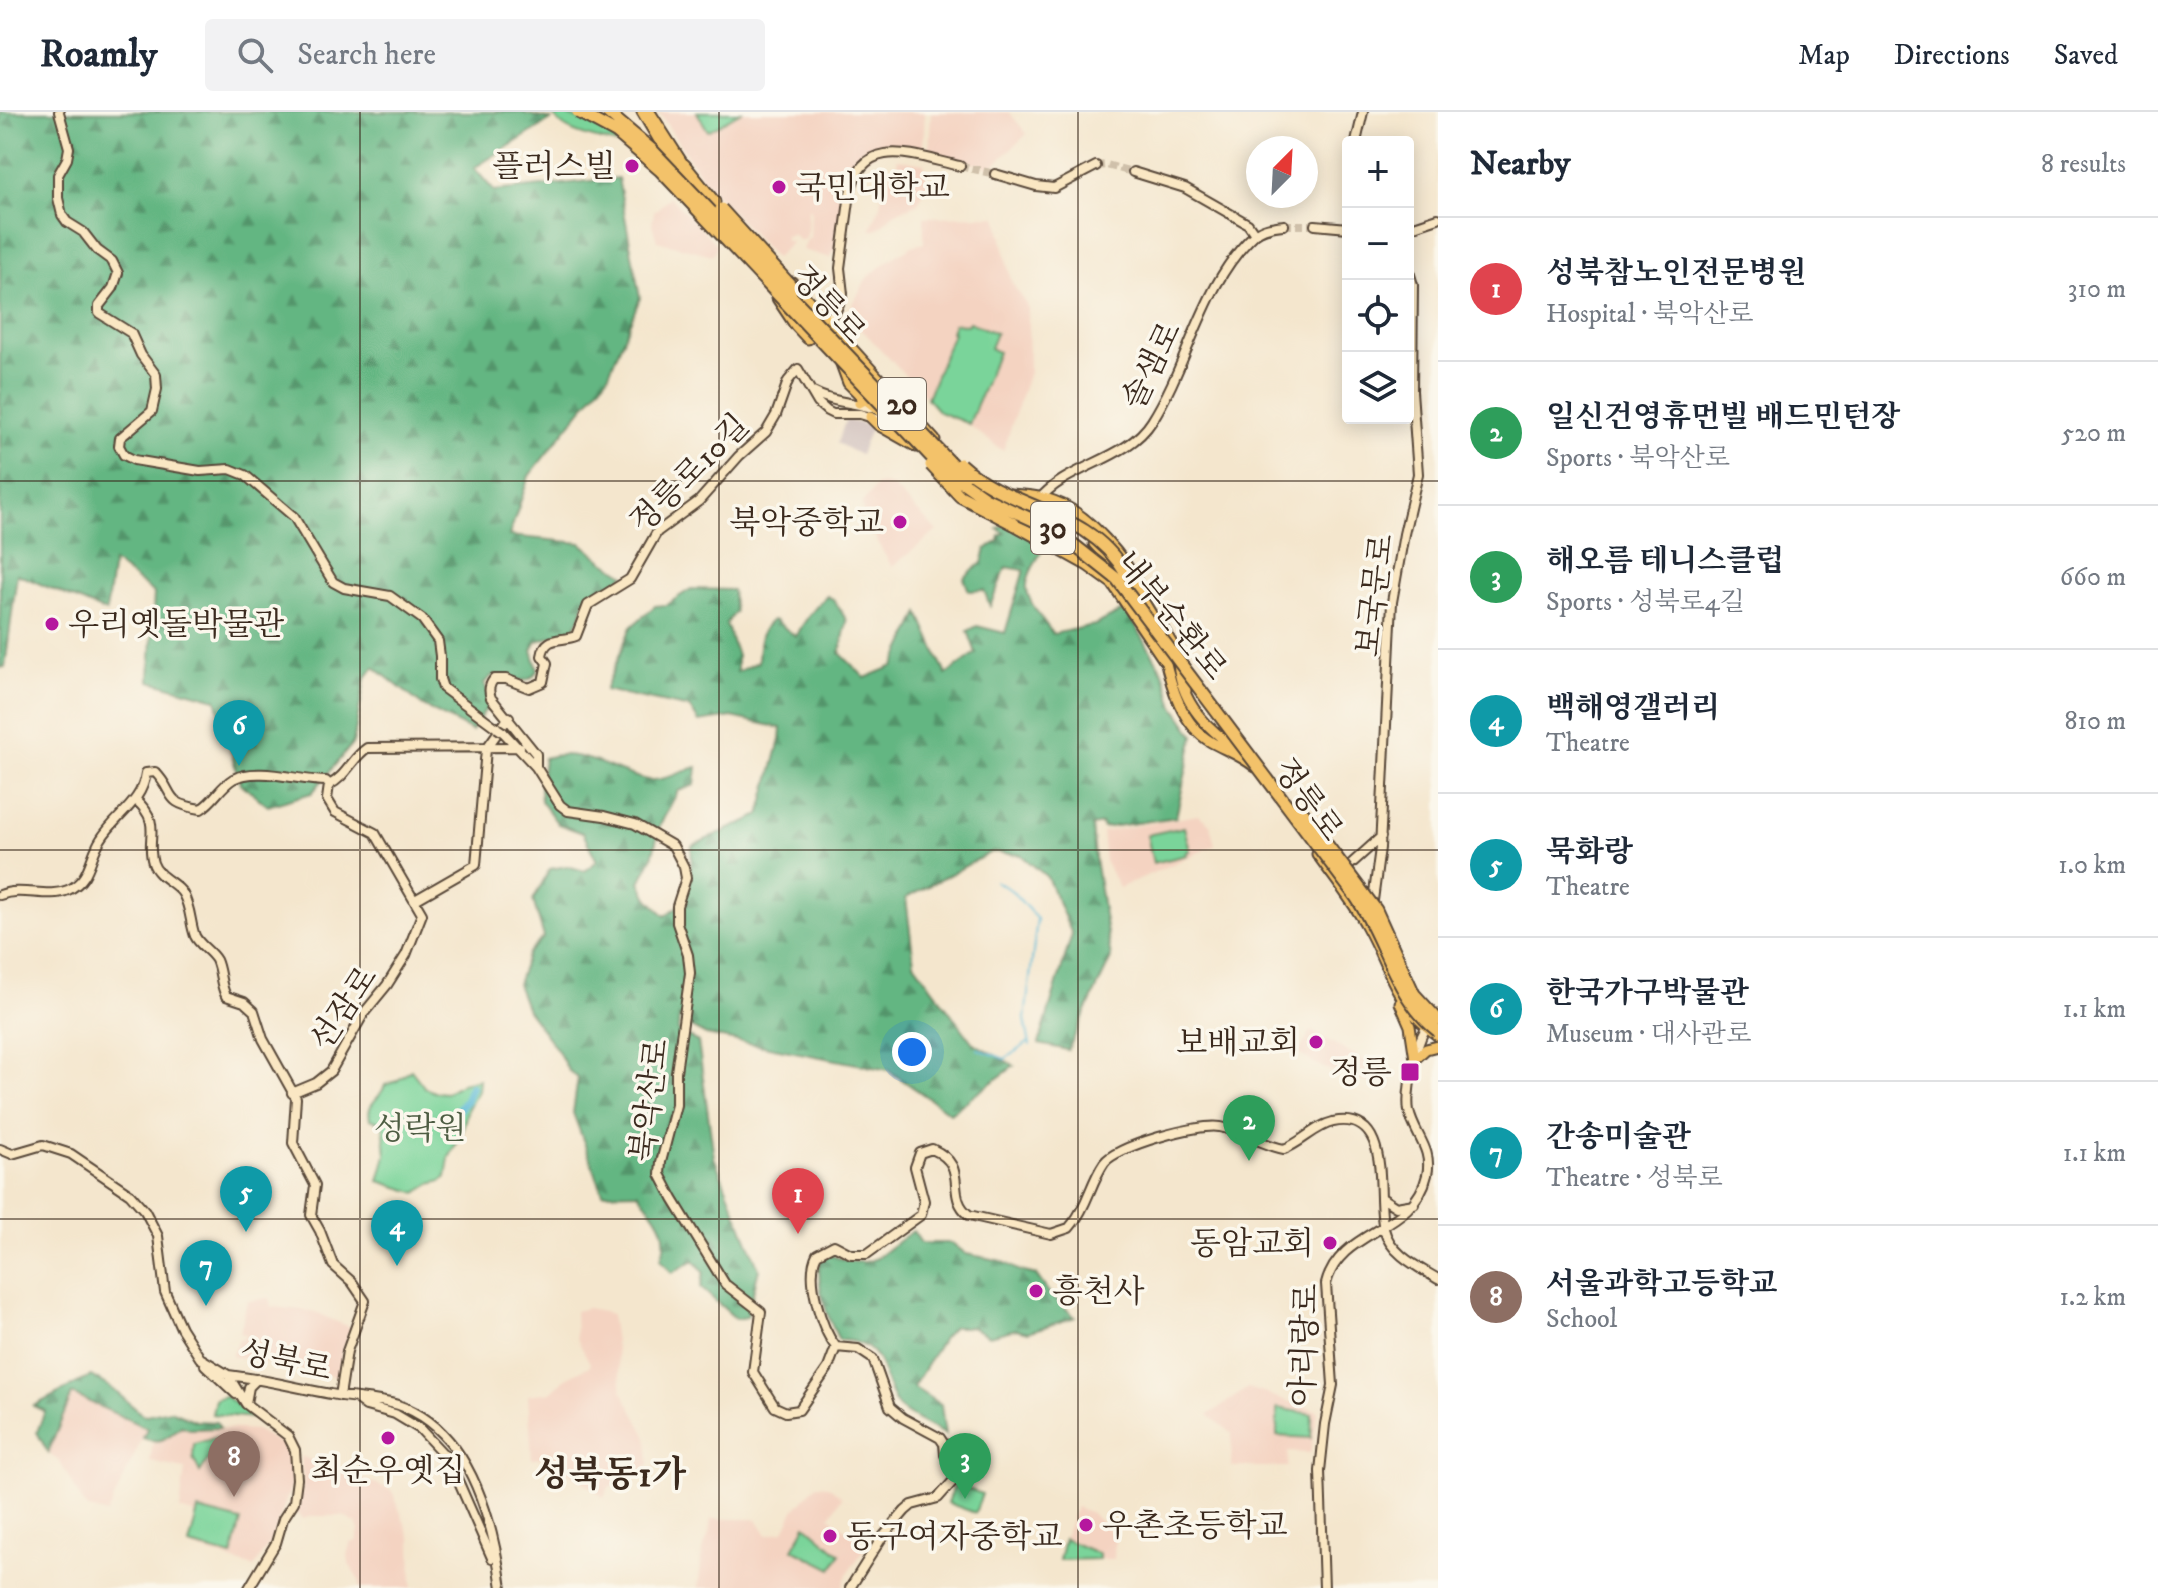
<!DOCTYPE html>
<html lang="en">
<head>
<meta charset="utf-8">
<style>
	:root { --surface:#fff; --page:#f2f2f3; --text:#1f2937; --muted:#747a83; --line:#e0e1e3; --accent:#b5179e }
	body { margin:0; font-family:"IM FELL DW Pica","Noto Serif KR",serif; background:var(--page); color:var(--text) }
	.controls { position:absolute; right:24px; top:24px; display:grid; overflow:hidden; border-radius:8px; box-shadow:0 4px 20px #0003 }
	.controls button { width:72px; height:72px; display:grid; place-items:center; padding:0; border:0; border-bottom:2px solid var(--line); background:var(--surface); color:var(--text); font:40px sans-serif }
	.compass { position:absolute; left:1246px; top:24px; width:72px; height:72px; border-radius:50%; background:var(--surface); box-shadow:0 4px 20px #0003; rotate:24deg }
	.you { position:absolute; left:912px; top:940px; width:28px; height:28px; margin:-20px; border:6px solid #fff; border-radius:50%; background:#1a73e8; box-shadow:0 0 0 12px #1a73e833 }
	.badge { display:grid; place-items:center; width:52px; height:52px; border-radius:50%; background:var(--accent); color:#fff; font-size:26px; font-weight:700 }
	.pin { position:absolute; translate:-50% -66px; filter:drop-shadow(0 2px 4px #0008) }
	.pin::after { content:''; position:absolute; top:42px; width:28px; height:24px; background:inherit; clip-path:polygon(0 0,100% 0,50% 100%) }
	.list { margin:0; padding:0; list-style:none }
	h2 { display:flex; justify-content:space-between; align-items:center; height:104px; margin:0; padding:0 32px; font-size:34px }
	h2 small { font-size:26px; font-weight:400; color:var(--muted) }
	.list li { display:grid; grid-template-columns:52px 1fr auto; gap:24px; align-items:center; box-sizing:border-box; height:144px; padding:0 32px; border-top:2px solid var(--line) }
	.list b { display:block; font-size:30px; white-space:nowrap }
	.list p { margin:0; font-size:26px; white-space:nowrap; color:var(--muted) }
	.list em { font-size:26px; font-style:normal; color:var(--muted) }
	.icon { flex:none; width:44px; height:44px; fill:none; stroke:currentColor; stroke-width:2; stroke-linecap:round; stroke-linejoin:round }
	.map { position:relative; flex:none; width:1438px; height:1476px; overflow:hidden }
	header { display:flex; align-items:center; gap:48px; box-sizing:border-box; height:112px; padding:0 40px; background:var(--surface); border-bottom:2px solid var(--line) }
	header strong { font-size:38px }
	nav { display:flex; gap:44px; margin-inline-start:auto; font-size:28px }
	.search { width:560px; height:72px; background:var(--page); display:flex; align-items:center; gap:20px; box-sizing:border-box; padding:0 28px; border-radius:8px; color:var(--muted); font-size:30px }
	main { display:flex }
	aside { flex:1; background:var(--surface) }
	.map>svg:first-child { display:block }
</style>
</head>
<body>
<header>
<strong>Roamly</strong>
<div class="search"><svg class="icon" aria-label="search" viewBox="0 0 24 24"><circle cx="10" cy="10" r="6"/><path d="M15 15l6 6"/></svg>Search here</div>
<nav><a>Map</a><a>Directions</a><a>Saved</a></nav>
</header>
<main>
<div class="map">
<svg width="1438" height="1476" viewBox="0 0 1438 1476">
	<defs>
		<pattern id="forest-firs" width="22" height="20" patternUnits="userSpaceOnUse" patternTransform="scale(2)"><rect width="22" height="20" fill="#63b682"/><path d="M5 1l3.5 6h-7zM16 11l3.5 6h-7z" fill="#53946a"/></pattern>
		<pattern id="park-tufts" width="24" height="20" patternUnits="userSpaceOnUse" patternTransform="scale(2)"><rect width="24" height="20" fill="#7ad49a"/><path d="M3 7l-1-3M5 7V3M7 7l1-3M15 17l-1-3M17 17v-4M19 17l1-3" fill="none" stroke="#6ab684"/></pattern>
	</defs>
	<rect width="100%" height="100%" fill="#fbf7ec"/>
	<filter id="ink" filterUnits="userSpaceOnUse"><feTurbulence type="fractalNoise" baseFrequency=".0125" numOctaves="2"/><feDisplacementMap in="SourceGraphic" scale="16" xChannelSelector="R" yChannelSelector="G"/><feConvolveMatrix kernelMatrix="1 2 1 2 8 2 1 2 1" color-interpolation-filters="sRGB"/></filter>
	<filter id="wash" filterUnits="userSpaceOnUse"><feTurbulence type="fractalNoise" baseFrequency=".006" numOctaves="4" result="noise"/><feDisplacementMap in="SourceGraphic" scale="32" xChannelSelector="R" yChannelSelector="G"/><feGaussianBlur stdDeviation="1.8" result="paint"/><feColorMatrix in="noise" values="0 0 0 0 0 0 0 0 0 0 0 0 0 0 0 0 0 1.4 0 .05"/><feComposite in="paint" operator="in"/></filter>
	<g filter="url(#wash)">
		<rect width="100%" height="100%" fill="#f4e6cd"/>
		<path fill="#f4d3c1" d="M659,0H925L923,34L919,38L901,36L879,39L862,49L854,58L847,82L841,134L832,141L831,146L803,138L807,127L810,126L811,97H808L807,123L803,128H798L794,122L785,124V129H791L790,132L775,146L703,68Z
			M931,0H1009L1027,22L992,55L929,43Z
			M898,47L924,51L928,72L918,91L895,101L876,118H870L880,94L885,63L895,59Z
			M670,85L717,133L713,143L657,129L652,112L654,100Z
			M997,104L1011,169L1028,196L1029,260L1003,339L970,314L943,303L865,221L845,207L866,167L886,150L912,134L924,131V105Z
			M884,372L892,374L937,419L892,455L876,428L874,415L863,399L862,391L877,373Z
			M1198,703L1210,712L1215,733L1119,776L1105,749L1102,720Z
			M1311,919L1364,948L1389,953L1393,978L1326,957L1298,942Z
			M269,1186L271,1195L312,1199L351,1216L342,1239L338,1265L231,1244L239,1227L245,1226V1223L240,1221L247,1189Z
			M588,1196L611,1202L622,1279L647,1325L649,1352L631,1369L609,1375L604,1385L553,1349L544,1346L532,1347L528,1283L551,1280L564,1267L591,1253L576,1225L575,1199Z
			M1248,1276L1318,1299L1310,1341L1288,1340L1287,1355H1231L1232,1321L1208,1303Z
			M72,1282L147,1316L107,1402L86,1396L60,1350L48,1341Z
			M181,1314L256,1318L286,1335L292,1350V1372L272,1427L254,1455L190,1435L196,1403L180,1398L185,1357L150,1350L153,1330H158Z
			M301,1344L350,1365L375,1371L392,1379L411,1427L412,1476H359L360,1470L349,1452L348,1440L351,1431L357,1429L359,1418L357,1412L343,1404H312L303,1407L296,1400L301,1386L303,1370Z
			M817,1373L828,1374L842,1385L830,1404L866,1435L847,1462L842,1476H698L703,1436L709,1422L711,1407H757L767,1423L784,1419L794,1398Z
			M1076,1395L1091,1401L1115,1424L1114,1447H1099V1441L1064,1427Z"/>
		<path fill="#d0c0bc" d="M846,308L871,314L860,343L837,331Z"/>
		<path fill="url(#forest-firs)" stroke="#4f7050" stroke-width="2" d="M0,0H519L551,8L474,56L494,79L618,66L640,186L608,264L529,364L509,424L581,431L603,449L625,463L585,488L579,508L572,519L537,529L532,538L538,558C527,577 512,565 493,563L484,571L495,599L485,598L472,619L423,594L374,555L365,567L353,631L312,681L268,694L240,671L216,587L150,569L154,481L113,450L106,500L17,462L5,555L0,556Z
			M1014,407L1050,424C1021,477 1016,472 1053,522L1095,513L1126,497L1163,560L1174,594L1194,623L1176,705L1103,716L1102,712L1092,714L1095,747L1111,846L1068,938L1039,932L1072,822L1047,765L1021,743L991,740L906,786L914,851L972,930L1014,954L950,1001L888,958L706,923L687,913L679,904L678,919L698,930L714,1045L759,1157L747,1205L736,1207L701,1176L704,1160L694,1148L672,1161L661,1147C672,1117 655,1103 638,1080L603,1081L573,1001L578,966L568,958L558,939L527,898L517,872L528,841L544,825L533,788L550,757L567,754L585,759L597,749L583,721L558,712L541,689L540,676L544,646C581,634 613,661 648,668C661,670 683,659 697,655L695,673L678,679L660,713L652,746L640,770L648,786L665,804L683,791L690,767L692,734L760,703L780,628L781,616L732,605L699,610L690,596L605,578L631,515L655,494L666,493L691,477L732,478L735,500L726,512L737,544V560L758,550C759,533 758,520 772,508L776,509L796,525C803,510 814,496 827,484L834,488L847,509L840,541L865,566L894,554L919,501L946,563L976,541L968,519L977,514L1005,521L1024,458L1006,455L990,494L984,478L969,479L964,466L982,451L986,437L999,429L1000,424L1005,421L998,417Z
			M913,1119L921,1131H952L966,1142L1002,1149L1020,1159L1036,1163L1050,1182L1075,1205L1028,1220L1016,1217L989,1224L972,1215H953L943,1226L913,1275L941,1293L945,1323C934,1316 903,1302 897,1293C877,1262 888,1230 839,1228C827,1205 816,1174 820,1148L827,1142C878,1161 873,1144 913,1119Z
			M91,1264L110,1275L142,1302L146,1303L170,1298L196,1309L216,1310L220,1316L190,1317L181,1314C168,1325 162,1333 143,1326L147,1316L72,1282L48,1341L37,1320L45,1299L34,1294Z"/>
		<path fill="url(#park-tufts)" stroke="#5a7f5c" stroke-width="2" d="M225,1284L254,1306L212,1302L215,1287Z
			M1064,1427L1099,1442V1447L1059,1448Z"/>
		<path fill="#7ad49a" stroke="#5a7f5c" stroke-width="2" d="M552,0H559L599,16L617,28L616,32C596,26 560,22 552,0Z
			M697,0H741L708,19Z
			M969,210L996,221L990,236L998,240L969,312L939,300L927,286L953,221L951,220L954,211L967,213Z
			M1184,715L1190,739L1186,740L1187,743L1153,751L1147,723Z
			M411,958L425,976L434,980L446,981L462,971L479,967L478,979L468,996L462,1020L449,1046L446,1065L442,1069L430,1072L417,1081L379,1069L386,1043L383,1011L370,1007C366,989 380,989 385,973L397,969Z
			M1277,1296L1312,1302L1311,1326L1277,1324Z
			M215,1326L221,1329L200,1360L193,1346L194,1332Z
			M955,1372L982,1382L975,1401L948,1391Z
			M198,1398L241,1409L232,1444L189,1433Z
			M806,1413L840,1442L832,1457L793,1437Z"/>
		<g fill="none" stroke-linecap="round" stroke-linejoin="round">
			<path stroke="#57b8d6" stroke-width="2" d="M995,769L1011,778L1037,807L1025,907L1030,933
				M978,937L1005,947L1029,930"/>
			<path stroke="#57b8d6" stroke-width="8" d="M446,1011L465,990L471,975"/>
		</g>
	</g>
	<g filter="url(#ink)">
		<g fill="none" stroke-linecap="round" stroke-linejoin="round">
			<path stroke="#cfc0aa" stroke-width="8" stroke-dasharray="8 4" stroke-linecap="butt" d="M960,54L995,62
				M1096,54L1106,53L1133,60
				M1284,113H1315"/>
			<defs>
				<path id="secondary" d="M59,0L69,36L67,47L58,63V86L62,103L67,110L83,120L97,138L112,149L118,161L113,176L99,194V201L131,221L141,243L156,263L157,277L152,299L120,326L119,334L124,343L134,348L200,359L230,357L245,363L294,405L333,470L344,476L390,484L422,507L438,529L440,544V567L443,576L497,616
					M1356,30L1363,0
					M1133,60L1185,76L1248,112L1255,122
					M995,62L1036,74L1054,76L1096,54
					M1315,113L1348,116
					M1408,116L1438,106
					M824,210L836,199L843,182L840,156L850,81C863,20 917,45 960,54
					M813,280C833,291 854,290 876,297
					M1038,389C1066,353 1127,349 1152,309C1190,249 1202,171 1255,122C1263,115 1275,114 1284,113
					M503,620L536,655L560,693L568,699L604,704L635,712L673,734L684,755L686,766L677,794V811L688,843L690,861L676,960V993L661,1050L660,1062L673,1087L725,1172L761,1200L753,1260L775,1295L786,1300L799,1298L828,1256L836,1235C821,1216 805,1165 817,1142L834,1133L851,1142H867L921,1103L924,1089L915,1055L920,1041L932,1037C972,1055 943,1082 969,1103L1051,1122L1069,1116L1073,1111C1087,1094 1091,1070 1104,1051C1116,1034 1199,1011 1220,1015C1242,1019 1262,1033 1284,1037C1301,1031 1315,1014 1333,1010C1395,998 1375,1085 1384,1117C1390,1142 1418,1155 1438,1167
					M536,655V642L491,586C488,578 489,573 494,567H506L529,576L543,570L547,551L542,544C545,523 561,530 576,524L588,493L630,467L657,420L699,389L739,344L766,320L776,303L788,269L798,257L818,291L827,299L833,302H860L899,314
					M136,688C163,712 145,726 153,751C158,766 176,770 183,782C191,796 190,811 195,824C200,834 210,838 216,848C221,859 220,872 226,884L244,890L254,899L263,927L296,986L293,1031L315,1073L311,1103L320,1119L333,1153L352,1170L365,1189L347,1239L340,1284
					M1342,756L1351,752L1381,725
					M0,783C22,774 47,787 68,778C91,768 89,745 101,727C116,703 142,691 146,661L155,660C176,681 162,691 201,697C214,689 220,675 233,667C257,654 299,669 326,669L329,673C346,665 352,646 367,636L520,635
					M415,788L476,753L486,637L509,605
					M1372,796L1380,736L1392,490L1404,422L1418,362L1412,279L1413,173L1408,156
					M292,981L316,971L331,959L364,901L387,873L406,843L422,802L375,721L335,700L327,687L329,673
					M0,1037L12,1042L43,1033L71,1042L130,1082L145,1099L158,1124L165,1180L181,1216L200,1246L228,1263C263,1267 297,1276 331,1282C353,1287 376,1286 398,1293C470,1317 493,1409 502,1476
					M1382,1086L1396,1095L1414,1092
					M836,1235L858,1237L873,1247L890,1295L903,1306L940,1326L944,1332L945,1343L954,1358L955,1367L938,1386L912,1393L905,1399L881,1427L850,1476
					M205,1253L236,1282
					M228,1263L246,1292L288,1324L295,1338L297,1367L294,1390L283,1407L276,1431L249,1476
					M358,1288L366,1294L395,1302L420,1317L449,1348L492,1446
					M246,1291L249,1275L257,1267
					M1324,1476L1320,1359L1325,1312L1333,1273L1326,1172C1340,1116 1414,1121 1427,1063C1433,1036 1414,1023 1409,999C1406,981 1416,922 1431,911"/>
				<path id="primary" d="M642,0L677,59
					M650,0L687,58
					M792,170L935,328
					M841,252L848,271L861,284L863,289L859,291
					M861,284L880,299
					M870,305L878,313L917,335
					M1010,382C1025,383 1040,384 1054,389C1089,401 1127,448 1142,480
					M1094,432L1111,451L1120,469
					M1157,506L1178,542
					M1164,543C1171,574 1182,613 1211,630C1225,638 1243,644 1255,655
					M1178,549C1180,591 1208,619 1242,640
					M1184,555L1186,579
					M1317,742C1334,766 1353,789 1367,815C1391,858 1394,892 1438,924
					M1400,891L1410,914L1415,947L1426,937L1438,934"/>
				<path id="highway" d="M684,53L714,90
					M778,186L796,213L808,226
					M1014,412L1088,453L1113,471L1165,548
					M1126,462L1158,515"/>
			</defs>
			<use href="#secondary" stroke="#574638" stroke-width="12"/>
			<use href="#primary" stroke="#574638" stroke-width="13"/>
			<use href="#highway" stroke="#574638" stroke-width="15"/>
			<use href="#secondary" stroke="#fae7c3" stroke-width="8"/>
			<use href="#primary" stroke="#f3c26a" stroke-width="9"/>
			<use href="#highway" stroke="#f3c26a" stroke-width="11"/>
			<defs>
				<path id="secondary-bridge" d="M497,616L503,620"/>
				<path id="highway-bridge" d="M578,0L617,21L660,58L941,355L985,386L1055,418L1117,467L1356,785C1386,829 1395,886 1438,919
					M607,0L652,38L964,365
					M721,97L793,176
					M960,352C1012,400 1088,395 1126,462
					M931,353L960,384L1014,412
					M1298,694L1376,798L1414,882L1438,908"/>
			</defs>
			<use href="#secondary-bridge" stroke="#574638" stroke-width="12" stroke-linecap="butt"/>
			<use href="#highway-bridge" stroke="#574638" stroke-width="15" stroke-linecap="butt"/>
			<use href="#secondary-bridge" stroke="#fae7c3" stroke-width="8"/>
			<use href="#highway-bridge" stroke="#f3c26a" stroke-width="11"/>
		</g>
	</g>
	<path fill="none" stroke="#3b2a1e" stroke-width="2" stroke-opacity="0.55" d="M360,0V1476M719,0V1476M1078,0V1476M0,369H1438M0,738H1438M0,1107H1438"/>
	<g fill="#b5179e" stroke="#fbf7ec" stroke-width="3">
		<circle cx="632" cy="54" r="8"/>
		<circle cx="779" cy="75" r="8"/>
		<circle cx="900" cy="410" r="8"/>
		<circle cx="52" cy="512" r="8"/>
		<circle cx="1316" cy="930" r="8"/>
		<rect x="1400" y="950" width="20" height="20" rx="4"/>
		<circle cx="1330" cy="1131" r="8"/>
		<circle cx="1036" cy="1179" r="8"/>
		<circle cx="388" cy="1326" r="8"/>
		<circle cx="1086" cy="1413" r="8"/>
		<circle cx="830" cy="1424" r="8"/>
	</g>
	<g text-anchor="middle" stroke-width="7" stroke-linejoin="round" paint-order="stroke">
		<g fill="#fbf7ec" stroke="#75685c" stroke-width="2">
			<rect x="878" y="266" width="48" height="52" rx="6"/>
			<rect x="1031" y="390" width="44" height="52" rx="6"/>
		</g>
		<g font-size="30" font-weight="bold" fill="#3b2a1e">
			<text x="902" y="302">20</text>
			<text x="1053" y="426">30</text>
		</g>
		<g font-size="32" fill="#3b2a1e" stroke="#fbf7ec" text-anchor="end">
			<text x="616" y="65">플러스빌</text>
			<text x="795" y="86" text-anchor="start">국민대학교</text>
			<text x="884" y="421">북악중학교</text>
			<text x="68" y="523" text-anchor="start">우리옛돌박물관</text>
			<text x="1300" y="941">보배교회</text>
			<text x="1392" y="971">정릉</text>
			<text x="1314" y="1142">동암교회</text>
			<text x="1052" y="1190" text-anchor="start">흥천사</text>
			<text x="388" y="1369" text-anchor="middle">최순우옛집</text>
			<text x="1102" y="1424" text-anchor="start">우촌초등학교</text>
			<text x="846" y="1435" text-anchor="start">동구여자중학교</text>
		</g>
		<g font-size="32" fill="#3b2a1e" stroke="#fbf7ec">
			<text transform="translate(829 192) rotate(48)" y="11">정릉로</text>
			<text transform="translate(1151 253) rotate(-64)" y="11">솔샘로</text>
			<text transform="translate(689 361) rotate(-45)" y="11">정릉로10길</text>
			<text transform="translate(1374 483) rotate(-83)" y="11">보국문로</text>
			<text transform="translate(1172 503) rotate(51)" y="11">내부순환로</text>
			<text transform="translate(1309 687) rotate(54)" y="11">정릉로</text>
			<text transform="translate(343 896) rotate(-56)" y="11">선잠로</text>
			<text transform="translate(649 988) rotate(-83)" y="11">북악산로</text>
			<text transform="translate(1304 1233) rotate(-88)" y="11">아리랑로</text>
			<text transform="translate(286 1248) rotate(12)" y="11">성북로</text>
		</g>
		<g font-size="32" fill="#4e5d43" stroke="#fbf7ec">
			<text x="420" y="1027">성락원</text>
		</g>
		<g font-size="36" font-weight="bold" fill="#3b2a1e" stroke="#fbf7ec">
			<text x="610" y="1374">성북동1가</text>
		</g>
	</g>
</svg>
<div class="controls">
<button>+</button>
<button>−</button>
<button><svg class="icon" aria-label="locate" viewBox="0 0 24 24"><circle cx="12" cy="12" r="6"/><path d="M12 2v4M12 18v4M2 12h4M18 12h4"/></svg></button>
<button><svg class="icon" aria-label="layers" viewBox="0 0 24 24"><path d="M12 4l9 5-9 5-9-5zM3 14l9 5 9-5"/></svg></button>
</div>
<svg class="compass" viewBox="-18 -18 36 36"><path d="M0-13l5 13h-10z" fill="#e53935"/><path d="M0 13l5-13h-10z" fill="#747a83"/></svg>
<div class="you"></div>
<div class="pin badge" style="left:798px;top:1122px;background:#e0444e">1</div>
<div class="pin badge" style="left:1249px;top:1049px;background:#2e9e5b">2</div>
<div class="pin badge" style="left:965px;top:1387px;background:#2e9e5b">3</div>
<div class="pin badge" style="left:397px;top:1154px;background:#0f9aa8">4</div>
<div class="pin badge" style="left:246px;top:1120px;background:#0f9aa8">5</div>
<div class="pin badge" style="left:239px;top:654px;background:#0f9aa8">6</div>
<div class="pin badge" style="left:206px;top:1194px;background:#0f9aa8">7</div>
<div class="pin badge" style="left:234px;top:1385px;background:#8d6e63">8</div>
</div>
<aside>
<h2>Nearby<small>8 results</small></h2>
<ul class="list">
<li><span class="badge" style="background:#e0444e">1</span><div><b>성북참노인전문병원</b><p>Hospital · 북악산로</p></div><em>310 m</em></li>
<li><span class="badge" style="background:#2e9e5b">2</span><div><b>일신건영휴먼빌 배드민턴장</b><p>Sports · 북악산로</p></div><em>520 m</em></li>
<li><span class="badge" style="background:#2e9e5b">3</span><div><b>해오름 테니스클럽</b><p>Sports · 성북로4길</p></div><em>660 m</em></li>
<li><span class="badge" style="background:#0f9aa8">4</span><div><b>백해영갤러리</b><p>Theatre</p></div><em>810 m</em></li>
<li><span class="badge" style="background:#0f9aa8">5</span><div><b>묵화랑</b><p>Theatre</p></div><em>1.0 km</em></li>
<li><span class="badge" style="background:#0f9aa8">6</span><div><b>한국가구박물관</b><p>Museum · 대사관로</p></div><em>1.1 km</em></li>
<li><span class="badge" style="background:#0f9aa8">7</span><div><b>간송미술관</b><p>Theatre · 성북로</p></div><em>1.1 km</em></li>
<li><span class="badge" style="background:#8d6e63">8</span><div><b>서울과학고등학교</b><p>School</p></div><em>1.2 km</em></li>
</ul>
</aside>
</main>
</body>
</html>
